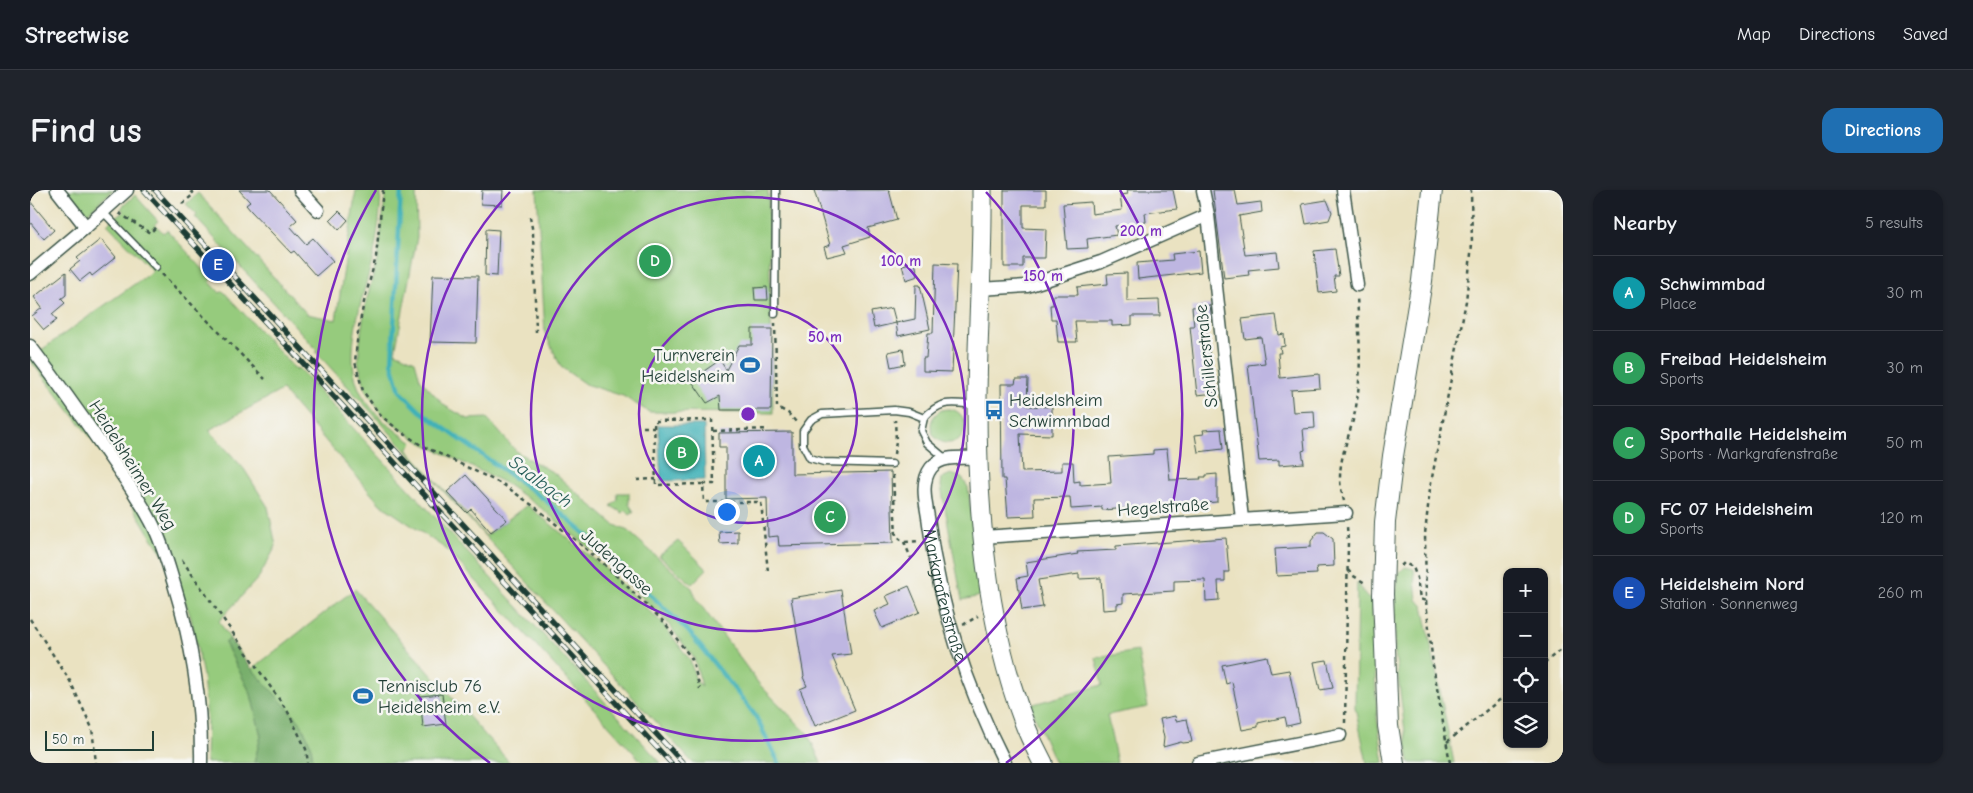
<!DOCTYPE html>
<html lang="en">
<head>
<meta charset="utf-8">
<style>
	:root { --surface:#171b24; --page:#20242c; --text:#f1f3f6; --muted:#9ea1a6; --line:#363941; --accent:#1f6fb2 }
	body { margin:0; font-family:"Comic Neue",sans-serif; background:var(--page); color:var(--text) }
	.controls { position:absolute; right:15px; bottom:15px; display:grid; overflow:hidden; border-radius:10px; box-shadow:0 1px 4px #0004 }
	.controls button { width:45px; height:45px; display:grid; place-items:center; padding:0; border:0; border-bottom:1px solid var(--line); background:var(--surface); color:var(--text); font:25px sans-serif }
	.scale { position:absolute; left:15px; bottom:12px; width:109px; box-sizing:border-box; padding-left:5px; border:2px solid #1f3d34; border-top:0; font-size:14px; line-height:18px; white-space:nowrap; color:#1f3d34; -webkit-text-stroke:4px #f6f6f2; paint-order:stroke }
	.you { position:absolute; left:696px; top:321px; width:18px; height:18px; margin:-12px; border:4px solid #fff; border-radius:50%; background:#1a73e8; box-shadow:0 0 0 8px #1a73e833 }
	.badge { display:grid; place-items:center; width:32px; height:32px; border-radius:50%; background:var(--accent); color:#fff; font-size:16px; font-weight:700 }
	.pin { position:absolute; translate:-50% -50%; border:2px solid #fff; box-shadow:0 1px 5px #0006 }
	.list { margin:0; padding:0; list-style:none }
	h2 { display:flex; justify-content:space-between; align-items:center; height:65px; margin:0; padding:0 20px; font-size:21px }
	h2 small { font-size:16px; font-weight:400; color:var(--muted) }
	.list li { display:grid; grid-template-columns:32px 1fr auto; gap:15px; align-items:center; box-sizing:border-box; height:75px; padding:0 20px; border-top:1px solid var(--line) }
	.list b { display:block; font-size:19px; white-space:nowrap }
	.list p { margin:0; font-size:16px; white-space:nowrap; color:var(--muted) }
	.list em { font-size:16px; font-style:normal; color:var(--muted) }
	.icon { flex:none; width:28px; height:28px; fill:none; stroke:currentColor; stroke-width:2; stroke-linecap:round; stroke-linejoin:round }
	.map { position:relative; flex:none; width:1533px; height:573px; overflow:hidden; border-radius:15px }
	header { display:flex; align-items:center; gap:30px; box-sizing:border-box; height:70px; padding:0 25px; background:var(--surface); border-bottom:1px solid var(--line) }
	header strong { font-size:24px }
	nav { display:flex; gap:28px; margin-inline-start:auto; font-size:18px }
	.intro { display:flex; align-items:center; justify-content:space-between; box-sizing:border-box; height:120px; padding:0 30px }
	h1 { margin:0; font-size:35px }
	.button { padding:12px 22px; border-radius:15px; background:var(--accent); color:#fff; font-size:18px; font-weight:700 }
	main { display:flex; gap:30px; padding:0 30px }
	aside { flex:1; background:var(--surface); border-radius:15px; box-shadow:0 1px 4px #0004 }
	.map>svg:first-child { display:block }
</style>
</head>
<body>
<header>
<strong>Streetwise</strong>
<nav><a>Map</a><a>Directions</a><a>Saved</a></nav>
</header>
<div class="intro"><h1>Find us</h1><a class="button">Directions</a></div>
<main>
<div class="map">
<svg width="1533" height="573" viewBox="0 0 1533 573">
	<rect width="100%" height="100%" fill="#f6f6f2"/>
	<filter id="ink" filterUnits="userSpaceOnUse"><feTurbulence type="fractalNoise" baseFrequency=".02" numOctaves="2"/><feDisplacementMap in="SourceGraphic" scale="10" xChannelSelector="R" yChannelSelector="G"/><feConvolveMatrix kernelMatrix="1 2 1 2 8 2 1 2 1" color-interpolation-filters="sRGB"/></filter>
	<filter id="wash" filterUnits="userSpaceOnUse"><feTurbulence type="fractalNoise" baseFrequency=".0096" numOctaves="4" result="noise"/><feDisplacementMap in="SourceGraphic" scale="20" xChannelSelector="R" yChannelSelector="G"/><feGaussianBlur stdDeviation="1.12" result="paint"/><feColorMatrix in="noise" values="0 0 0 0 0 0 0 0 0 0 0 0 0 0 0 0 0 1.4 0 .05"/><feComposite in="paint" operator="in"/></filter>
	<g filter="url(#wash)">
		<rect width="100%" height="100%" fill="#eae2c1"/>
		<path fill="#96cb7d" stroke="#5a8458" d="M37,0H83L56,24Z
			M326,0H351C351,20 347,49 343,68C333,107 311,166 331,203C343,225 363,239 383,253L377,259L456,346L497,315L572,376L632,433L660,470L666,491L672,496L664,468L636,431L576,372L511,318L475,293L392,253L371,239L352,224L336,200L328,172L331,142L336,112L348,67L356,0H386L387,47L365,162L385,171L390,189L415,216L438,229L457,228L487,262L524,283L583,334L598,341L662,398L667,410L729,494L778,544L791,573H663L286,162L287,160L165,27L167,25L156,14L168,3L277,124L306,130Z
			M507,0H738L743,223L619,222L593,206L555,194L531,177L515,143Z
			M105,5L128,31L125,34L133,43L137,40L182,89L180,92L190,103L193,101L266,180L268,178L631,573H613L506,455L416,359L350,314L252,200L179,240L214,279L238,317L246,356L229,387L189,431L200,449L195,453L221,504L231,546L224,573H176L177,530L173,486L161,428L145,382L118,342L65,253L0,170V168L123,81L77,34L83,28L94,22L91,18Z
			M901 236a17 17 0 1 1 34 0a17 17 0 1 1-34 0Z
			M921,284L932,288L938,297L951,406L932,410L911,296L912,288Z
			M587,303H599V314L604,322L600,325L596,320L593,323L581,316L588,310Z
			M648,351L677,379L662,394L629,366Z
			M1375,377L1384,379L1387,410L1393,415L1424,573H1379L1365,462V410L1369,383Z
			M1327,393C1334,399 1332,407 1342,410L1347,528L1354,573H1337L1325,517Z
			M325,399L480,573H283L281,555L222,479Z
			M1108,461L1118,517L1077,525L1087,573H1025L1000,515L1072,495L1066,468Z"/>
		<path fill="#78af6c" stroke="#4c7650" d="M200,449L222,479L271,533L281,555L283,573H224L231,546L221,504L195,453Z"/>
		<path fill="#40b1b7" stroke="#307776" d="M628,235H674L675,290L631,291Z"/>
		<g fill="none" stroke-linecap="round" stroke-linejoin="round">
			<path stroke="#40b1b7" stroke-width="4.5" d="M371,0L362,173L370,201L390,221L514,309L574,360L659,442L725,525L749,573"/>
		</g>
		<g id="blocks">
			<path fill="#beb6e1" d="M209,0H240L267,30L260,36L276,54L283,48L303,71L286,86L264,61L261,63L221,21L216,15L220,12Z
				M452,0H473L472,15L451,14Z
				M784,0H859L867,30L838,38L840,47L814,55L817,62L797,67L794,57L800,55Z
				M974,0H1016V15H993V38L1016,39L1015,68H993V77H974Z
				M1097,0H1143L1147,19L1115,23L1116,32L1085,36L1087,45L1057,49L1058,58L1037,59L1033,14L1061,12L1062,24L1092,20L1090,5L1098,4Z
				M1183,0H1205L1208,15L1231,12L1232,22L1209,26L1215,65L1247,62L1249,77L1218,80L1219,85L1194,88Z
				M1297,10L1302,22L1299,30L1276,34L1272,14Z
				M0,11L24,40L14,49L0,32Z
				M309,21L318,30L309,40L300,30Z
				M456,39L469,40L467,86L455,85Z
				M71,49L86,67L62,86L60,83L50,91L40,79L50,71L47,68Z
				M1305,59L1309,86H1304L1306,101L1289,103L1284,61Z
				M1169,61L1171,82L1108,89L1107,73L1143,70L1142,64Z
				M885,72L888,86L876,90L872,75Z
				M905,73L927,74L922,182L893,181V168H896L898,143H903Z
				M36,82V105L31,109L35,113L22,124L27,130L14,140L2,126L12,118L4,107Z
				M1097,83V111L1129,110L1130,126H1102V135L1082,136V131H1045L1047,152H1028L1026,129H1021L1020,115H1023V105H1048L1047,97L1078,94L1077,84Z
				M403,85L448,86L446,153L400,152Z
				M886,95H890L900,139L868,146L866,133L885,129Z
				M737,97L738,110H725L724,98Z
				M1180,115L1182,131H1176L1181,180H1183L1186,203L1167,205L1160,136H1164L1162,117Z
				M862,118L866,133L844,138L841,122Z
				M1246,125L1249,145L1254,144L1255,156L1250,157L1251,163H1248L1250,188L1289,184L1290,198L1261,200L1263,222L1284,221L1285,238L1273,239L1275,260L1272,261L1274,273L1249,275V270L1229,271L1218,175L1235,173L1231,147L1215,149L1212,129Z
				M722,139H742L741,220H691L690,206L677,213L661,190L690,170L696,180L709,155H722Z
				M873,159L875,174L861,177L858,162Z
				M986,189H998L997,216L1022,217V245L990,244L992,282L1032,281V272H1043L1044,292L1050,291V295L1081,293L1079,267L1123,264V260L1137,259L1140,290L1171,289L1170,287H1176V285L1187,284V312L1072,320V317L1041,319L1040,307L1004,308L1005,326L978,327L975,289H972L971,194H985Z
				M1191,239L1193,259L1168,262L1165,245L1174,244L1173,240Z
				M762,242V284L861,282L863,353L749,356L748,346L738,347L737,308L696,309V257H689V243Z
				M436,285L477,330L461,342L441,319L437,323L417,302Z
				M708,341V353L690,354L689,342Z
				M1288,342H1294L1303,349L1304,376L1286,377L1287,384L1247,386L1245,359L1281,357V351Z
				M1196,348L1199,382H1195V391H1188L1189,410L1176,411L1175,390L1144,391V401L1093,404V413L1087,414V419L1073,420L1071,388L1049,389V384L1008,390L1013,417L992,420L987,388L998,386L996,372L1048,364L1047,362L1086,360V356Z
				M879,396L890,422L852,438L844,421L860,414L856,406Z
				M811,400L821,464L802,466L825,520L785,536L770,499L777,496L773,487L774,486L761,408Z
				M1237,466L1241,483L1259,480L1270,533L1257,536L1255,527L1228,533V537L1212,540L1202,492L1196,494L1192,475Z
				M1297,470L1303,498L1290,500L1284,472Z
				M412,504L416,534L393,537L390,506Z
				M1145,526L1146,531L1157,529L1162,552L1153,553L1151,552L1133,557L1134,548L1130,529Z"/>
		</g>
	</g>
	<g filter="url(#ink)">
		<use href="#blocks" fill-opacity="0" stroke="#3d5649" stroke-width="1"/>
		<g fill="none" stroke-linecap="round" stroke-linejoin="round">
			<defs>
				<path id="lane" d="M73,22L126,77
					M745,124L746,0
					M894,228L891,241L897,253L916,269
					M862,274L794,272L780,268L773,255V241L781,230L792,224L864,220L879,222L894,228C911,209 922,213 946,215"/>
				<g id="street">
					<path d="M27,0L56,37"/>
					<path d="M270,0L288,20"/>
					<path d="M1173,0L1178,25L1212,329"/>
					<path d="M1313,0L1327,95"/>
					<path d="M0,84L56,37L97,0"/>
					<path d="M950,99L997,96L1071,72L1178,25"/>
					<path d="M0,156C26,190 51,225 75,260C92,285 111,310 124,337C133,355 138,375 144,394C162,453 172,512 171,573"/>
					<path id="s1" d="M947,268C932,268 911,265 901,278C889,294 897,316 899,334C910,417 937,498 975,573"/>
					<path d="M953,347L1316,323"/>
					<path d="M1168,573L1310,545"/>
				</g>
				<path id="secondary" d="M952,0C953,72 947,144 947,215C947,321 956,432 994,532C999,546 1006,559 1013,573"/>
				<path id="primary" d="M1364,573L1358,536L1353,404L1355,332L1363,266L1392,91L1402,0"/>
			</defs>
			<use href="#lane" stroke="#3d5649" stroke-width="9"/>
			<use href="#street" stroke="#3d5649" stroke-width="15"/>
			<use href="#secondary" stroke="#3d5649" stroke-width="21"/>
			<use href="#primary" stroke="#3d5649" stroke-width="22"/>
			<path stroke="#3d5649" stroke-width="2.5" stroke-dasharray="4 4" stroke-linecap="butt" d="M353,0L346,67L334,112L328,142L325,172L333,201L350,225L370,241L391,255L474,295L509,320L574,374L634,432L662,469L670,499
				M152,14L164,4L160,0
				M89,23L120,43L127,36
				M500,27L503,43L506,142
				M132,84L235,189
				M745,133L747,217L758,223L767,233
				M613,237H624
				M683,241L739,239
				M864,264L866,251L865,230
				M863,285L866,346L874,352L890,351
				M607,290L626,289
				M673,294L626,295L624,231L682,230L684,294H673L674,312H731L738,382
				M1314,311C1312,304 1310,296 1310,288C1310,261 1324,237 1327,210C1332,177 1329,140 1327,107
				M874,352L881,368
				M152,370L258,522L276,559L278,573
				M1371,376L1374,373L1383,377L1387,388L1390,409L1396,411
				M1318,380L1322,385L1335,393
				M0,429L40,491L62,538L66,573
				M933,435L948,426
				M1514,473L1533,458
				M1315,533L1318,352L1317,336
				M1417,552L1477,504
				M1420,573L1403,475L1396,411L1395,344L1400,298L1436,111L1442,54L1441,0"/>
			<use href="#lane" stroke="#fff" stroke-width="6"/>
			<use href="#street" stroke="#fff" stroke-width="12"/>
			<use href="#secondary" stroke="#fff" stroke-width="19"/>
			<use href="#primary" stroke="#fff" stroke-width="20"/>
			<defs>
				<path id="rail" d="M114,0L641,573
					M125,0L653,573"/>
			</defs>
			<use href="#rail" stroke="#1f3d34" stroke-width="5.5"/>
			<use href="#rail" stroke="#f6f6f2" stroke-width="4" stroke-dasharray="11" stroke-linecap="butt"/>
		</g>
	</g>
	<g fill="none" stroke="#7b2cbf" stroke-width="2.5">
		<circle cx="718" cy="224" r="109"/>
		<circle cx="718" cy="224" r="217"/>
		<path d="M956 2A326 326 0 1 1 480 2"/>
		<path d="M460 573A434 434 0 0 1 346 0M1090 0A434 434 0 0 1 976 573"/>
	</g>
	<defs>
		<symbol id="stadium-bare" viewBox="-9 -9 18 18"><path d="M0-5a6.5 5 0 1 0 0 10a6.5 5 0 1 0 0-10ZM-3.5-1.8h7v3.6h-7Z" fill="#1f6fb2" stroke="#f6f6f2" stroke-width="2.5" paint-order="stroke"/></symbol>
		<symbol id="bus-bare" viewBox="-9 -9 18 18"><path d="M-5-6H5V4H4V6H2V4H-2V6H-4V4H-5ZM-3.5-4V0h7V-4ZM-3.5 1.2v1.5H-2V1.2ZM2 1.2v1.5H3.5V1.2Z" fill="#1f6fb2" stroke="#f6f6f2" stroke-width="2.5" paint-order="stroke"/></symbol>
	</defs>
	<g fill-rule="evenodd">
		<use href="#stadium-bare" x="706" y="161" width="28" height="28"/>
		<use href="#bus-bare" x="950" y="206" width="28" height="28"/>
		<use href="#stadium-bare" x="319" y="492" width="28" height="28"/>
	</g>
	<g text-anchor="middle" stroke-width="5" stroke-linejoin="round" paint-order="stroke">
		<g font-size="18" fill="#1f3d34" stroke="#f6f6f2" text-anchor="start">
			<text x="705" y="171" text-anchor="end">Turnverein<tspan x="705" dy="21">Heidelsheim</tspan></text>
			<text x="979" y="216">Heidelsheim<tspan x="979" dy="21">Schwimmbad</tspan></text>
			<text x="348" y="502">Tennisclub 76<tspan x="348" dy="21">Heidelsheim e.V.</tspan></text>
		</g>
		<g font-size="18" fill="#1f3d34" stroke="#f6f6f2">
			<text transform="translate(1176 166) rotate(-96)" y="6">Schillerstraße</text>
			<text transform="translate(103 275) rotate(58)" y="6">Heidelsheimer Weg</text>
			<text transform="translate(1133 317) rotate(-4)" y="6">Hegelstraße</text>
			<text transform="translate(587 372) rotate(42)" y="6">Judengasse</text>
			<text dy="6" stroke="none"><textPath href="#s1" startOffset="179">Markgrafenstraße</textPath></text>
		</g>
		<g font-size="19" font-style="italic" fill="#29605b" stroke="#f6f6f2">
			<text transform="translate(511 291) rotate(37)" y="7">Saalbach</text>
		</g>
	</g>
	<circle cx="718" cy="224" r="8" fill="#7b2cbf" stroke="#f6f6f2" stroke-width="2.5"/>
	<g font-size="15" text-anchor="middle" font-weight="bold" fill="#7b2cbf" stroke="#f6f6f2" stroke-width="5" stroke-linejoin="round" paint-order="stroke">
		<text x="1111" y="46">200 m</text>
		<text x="871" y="76">100 m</text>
		<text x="1013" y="91">150 m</text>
		<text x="795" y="152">50 m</text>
	</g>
</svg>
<div class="controls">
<button>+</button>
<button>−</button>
<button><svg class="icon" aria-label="locate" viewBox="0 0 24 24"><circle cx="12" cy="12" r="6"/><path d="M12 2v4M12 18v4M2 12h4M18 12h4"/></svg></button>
<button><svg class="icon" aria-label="layers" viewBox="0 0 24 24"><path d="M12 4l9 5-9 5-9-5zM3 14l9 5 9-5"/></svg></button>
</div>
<div class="scale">50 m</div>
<div class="you"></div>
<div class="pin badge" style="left:729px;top:271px;background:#0f9aa8">A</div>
<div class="pin badge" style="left:652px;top:263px;background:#2e9e5b">B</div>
<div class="pin badge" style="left:800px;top:327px;background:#2e9e5b">C</div>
<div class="pin badge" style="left:625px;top:71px;background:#2e9e5b">D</div>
<div class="pin badge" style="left:188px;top:75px;background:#1a4fb4">E</div>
</div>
<aside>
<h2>Nearby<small>5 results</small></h2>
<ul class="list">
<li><span class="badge" style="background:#0f9aa8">A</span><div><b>Schwimmbad</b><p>Place</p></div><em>30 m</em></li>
<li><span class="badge" style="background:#2e9e5b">B</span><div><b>Freibad Heidelsheim</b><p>Sports</p></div><em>30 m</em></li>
<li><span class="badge" style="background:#2e9e5b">C</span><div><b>Sporthalle Heidelsheim</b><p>Sports · Markgrafenstraße</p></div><em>50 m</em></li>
<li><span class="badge" style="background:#2e9e5b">D</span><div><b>FC 07 Heidelsheim</b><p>Sports</p></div><em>120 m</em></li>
<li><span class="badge" style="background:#1a4fb4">E</span><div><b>Heidelsheim Nord</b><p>Station · Sonnenweg</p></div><em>260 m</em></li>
</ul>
</aside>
</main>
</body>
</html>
